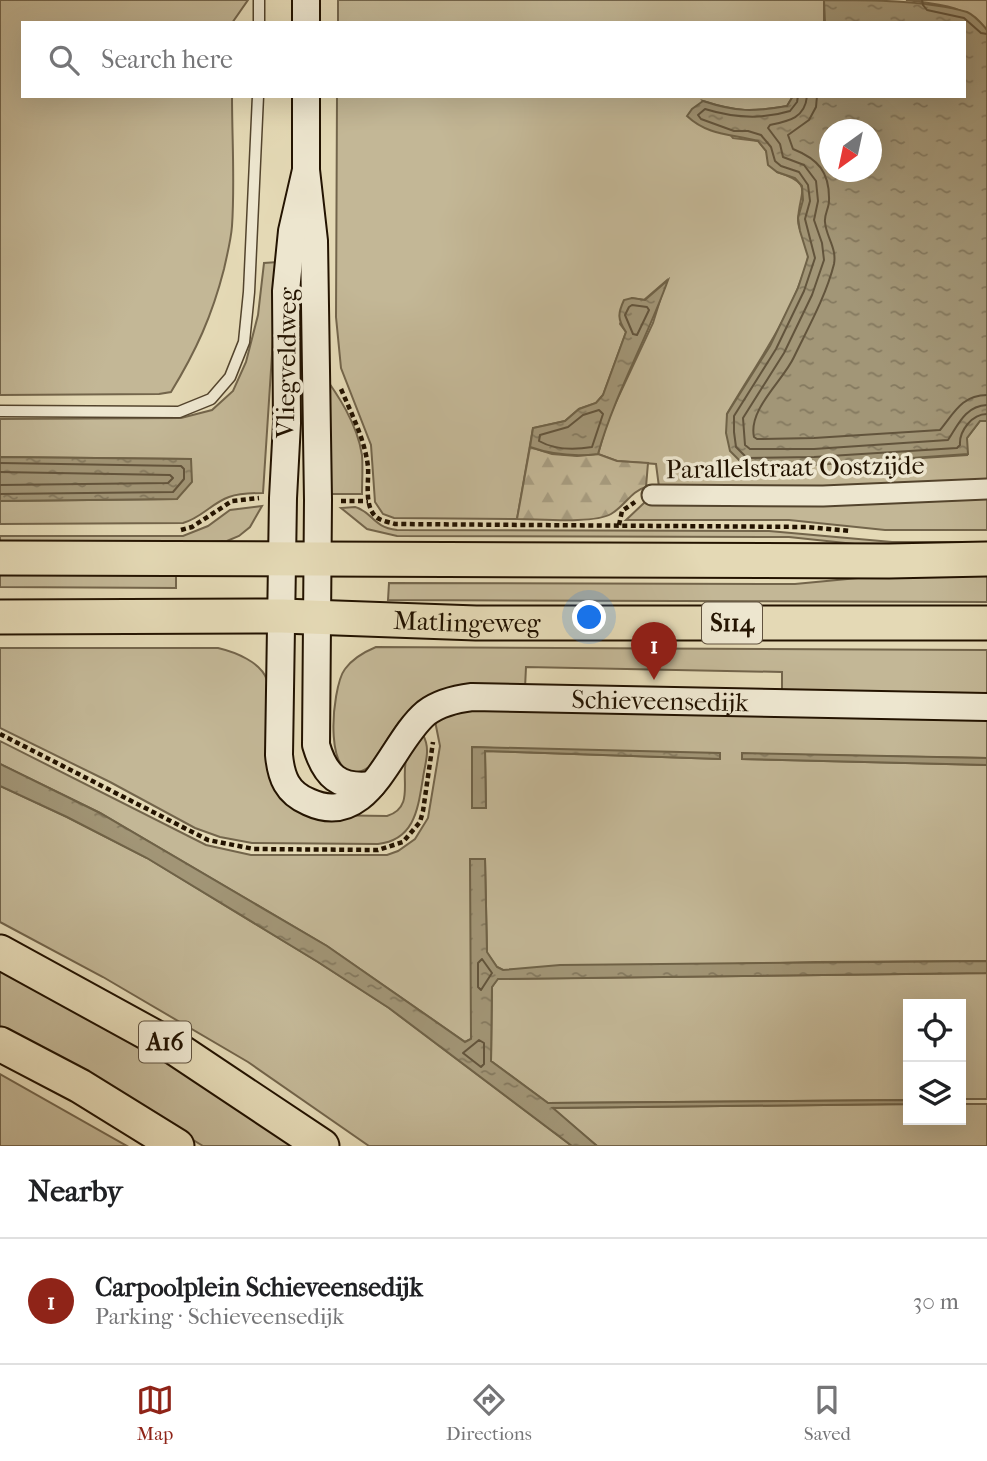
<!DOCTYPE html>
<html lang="en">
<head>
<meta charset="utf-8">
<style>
	:root { --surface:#fff; --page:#f2f2f2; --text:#202124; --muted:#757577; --line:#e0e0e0; --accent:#8f2418 }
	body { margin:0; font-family:"IM FELL French Canon",serif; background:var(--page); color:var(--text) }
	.controls { position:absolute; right:21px; bottom:21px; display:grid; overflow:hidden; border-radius:0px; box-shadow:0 7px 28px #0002 }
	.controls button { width:63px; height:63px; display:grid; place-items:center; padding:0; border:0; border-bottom:2px solid var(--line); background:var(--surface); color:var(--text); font:35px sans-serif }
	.compass { position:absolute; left:819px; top:119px; width:63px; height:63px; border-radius:50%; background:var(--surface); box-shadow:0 7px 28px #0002; rotate:213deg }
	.you { position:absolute; left:590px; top:618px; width:24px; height:24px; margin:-18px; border:5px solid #fff; border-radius:50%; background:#1a73e8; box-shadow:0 0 0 10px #1a73e833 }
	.badge { display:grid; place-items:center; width:46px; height:46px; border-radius:50%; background:var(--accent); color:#fff; font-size:23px; font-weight:700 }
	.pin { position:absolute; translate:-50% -58px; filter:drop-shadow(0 2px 4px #0008) }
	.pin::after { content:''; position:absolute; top:37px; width:24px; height:21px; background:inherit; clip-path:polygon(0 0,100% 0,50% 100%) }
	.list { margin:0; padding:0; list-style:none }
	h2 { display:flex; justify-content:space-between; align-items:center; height:91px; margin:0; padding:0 28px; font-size:30px }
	h2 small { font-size:23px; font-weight:400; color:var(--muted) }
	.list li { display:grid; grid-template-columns:46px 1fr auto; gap:21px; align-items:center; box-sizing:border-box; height:126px; padding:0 28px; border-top:2px solid var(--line) }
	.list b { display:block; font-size:26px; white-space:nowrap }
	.list p { margin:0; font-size:23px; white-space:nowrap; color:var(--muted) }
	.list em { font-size:23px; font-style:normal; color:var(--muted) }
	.icon { flex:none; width:38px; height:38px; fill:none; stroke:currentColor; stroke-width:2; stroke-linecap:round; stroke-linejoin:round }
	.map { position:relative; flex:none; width:987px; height:1146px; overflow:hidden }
	.search { position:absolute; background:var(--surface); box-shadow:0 7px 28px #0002; left:21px; right:21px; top:21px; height:77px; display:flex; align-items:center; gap:18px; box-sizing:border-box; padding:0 24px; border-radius:0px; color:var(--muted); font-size:26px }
	.sheet { height:217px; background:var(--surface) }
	nav { display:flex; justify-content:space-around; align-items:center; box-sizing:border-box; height:98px; border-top:2px solid var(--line); background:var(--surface); font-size:19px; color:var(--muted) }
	nav a { display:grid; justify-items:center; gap:4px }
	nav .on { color:var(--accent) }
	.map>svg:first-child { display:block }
</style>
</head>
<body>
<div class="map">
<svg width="987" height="1146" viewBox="0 0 987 1146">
	<defs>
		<pattern id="forest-firs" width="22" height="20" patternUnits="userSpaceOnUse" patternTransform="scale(1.75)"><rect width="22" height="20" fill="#c3b796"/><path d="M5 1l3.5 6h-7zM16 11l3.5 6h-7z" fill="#a79c80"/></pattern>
		<pattern id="water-ripples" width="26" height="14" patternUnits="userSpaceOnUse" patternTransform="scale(1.75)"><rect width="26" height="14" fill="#a29677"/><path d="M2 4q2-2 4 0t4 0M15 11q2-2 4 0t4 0" fill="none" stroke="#84795f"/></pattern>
	</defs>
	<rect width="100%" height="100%" fill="#e4d9b5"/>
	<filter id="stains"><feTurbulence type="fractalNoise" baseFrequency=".00286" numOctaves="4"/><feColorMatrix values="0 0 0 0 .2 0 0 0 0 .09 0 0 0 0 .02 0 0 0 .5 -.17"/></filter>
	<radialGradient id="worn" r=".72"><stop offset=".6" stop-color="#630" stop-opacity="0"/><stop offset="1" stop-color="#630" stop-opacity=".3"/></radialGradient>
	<path fill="#c3b796" stroke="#73654b" stroke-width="2" fill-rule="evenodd" d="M0,0H248L232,23H23V96H232C232,139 235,183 232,226C231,240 227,255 224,269C212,316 196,351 171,392L159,394L0,395Z
		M338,0H824V23H338Z
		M906,0H987V30C967,5 936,4 906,0Z
		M337,96H793L787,106C753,112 737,112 703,101L733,138L758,141L766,151L777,172C815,184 799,191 798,220C798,233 809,244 808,256C808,263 804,271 802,277C785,326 753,369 727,414L784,464L814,465L967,455V438L980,421H987V480L866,489L659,487L656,464L617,461L598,454L608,419L653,323L666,281L644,300L632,298L620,324L626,332L603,395L596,403L579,409L565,421L533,428L517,519L394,518L383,514L375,502L371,445L341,368L336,317Z
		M278,262L263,493C252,493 240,493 229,497C212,503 201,518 183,523L0,524V501L177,499L190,459L0,457V419L181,418L212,410L233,391L246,362L258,315L264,263Z
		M320,370C338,395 357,423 362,455C363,467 362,481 362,494H332L330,492Z
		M987,496V530H885L789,520H626L645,502L864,504Z
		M262,506L250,527L239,536L227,541L165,544L0,543V536H183L208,526L230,510Z
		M355,507C373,512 372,527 397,530L769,531L892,542H987V547H883L789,537L397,536L367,529L341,508Z
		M176,570V588L0,587V572Z
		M987,572V602L388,600L389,583L795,584L900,574Z
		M376,647L987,650V696L782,692V672L526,667L525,688L429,698L411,710L399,722L369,767C321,798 331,687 345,669C353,658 364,652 376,647Z
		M0,648H218C235,652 261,662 267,680C277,708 273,751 274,780L317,815L387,816C417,807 398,775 408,753C411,747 418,741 423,735C431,749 425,763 423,778C418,808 415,840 378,844L252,843L220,837L195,828L110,782L0,728Z
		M464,708L987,715V758L742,754V759L987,765V961L816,962L503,970L497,967L487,953L485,859H471V1039L465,1042L327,946L100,813L0,764V741L206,845L251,855H387L398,851L415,839L428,818L440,746L435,721ZM472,747L720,759L485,751L486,808H472Z
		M0,786L67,817L147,858L318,962L389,1008L572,1146H369L248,1062L103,977L0,922Z
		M0,967L182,1070L298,1146H203L140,1107L0,1028Z
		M987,973V1099H961V1004H908V1100L548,1103L491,1061L492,987L497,979Z
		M0,1074L127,1146H0Z
		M908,1104V1120H961V1104H987V1146H597L552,1108Z"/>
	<path fill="url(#forest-firs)" stroke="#73654b" stroke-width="2" d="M530,447L552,454L577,456L598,454L617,461L648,463L646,487C631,491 625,506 611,514C593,524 540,519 517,519Z"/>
	<path fill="url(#water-ripples)" stroke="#6f6247" stroke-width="2" fill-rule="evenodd" d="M824,0C868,0 926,0 967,12C976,16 981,23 987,30V421H980L967,438L968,454L814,465H744L730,451L726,433L727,414L770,346L798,288L808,257L800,231L798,218L803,200L802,186L795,178L777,172L768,165L766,151L758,141C733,134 708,136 687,116L692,109L703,101C736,112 753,112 787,106L793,96H964V23H825ZM830,130H872V172H830Z
		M668,280C647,339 615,393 598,454C573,457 553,455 530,447L533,428L565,421L579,409L596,403L603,395L626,332C617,319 618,313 624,300L632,298L645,300Z
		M0,457L191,459L192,482L177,499L0,501Z
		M472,747L720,753V759L485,751L486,808H472Z
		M742,753L987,758V765L742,759Z
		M0,764L100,813L327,946L465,1042L471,1039L470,859H485L487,952L497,967L503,970L560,965L987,961V973L498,979L492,987L491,1061L548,1103L908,1100V1104L553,1108L597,1146H572L389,1008L318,962L147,858L67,817L0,786Z"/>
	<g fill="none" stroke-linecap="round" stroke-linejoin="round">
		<path stroke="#62543c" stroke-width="2" d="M922,0L923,5L927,10L964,18L981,33L987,34
			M798,96L797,102L790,111C761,120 734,118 705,109L698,115L701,119L734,131H748L761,135L771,147L775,161L781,166L799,172L808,185L810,201L805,219L815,258L804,291L776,349L734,416V432L736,447L747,458L814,457L957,448L960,445C959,431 972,414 987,414
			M807,96C805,118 789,121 770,125L768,128L780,144L783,157L804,165L816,181L818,201L814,220L822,243L824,260L812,295L784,353L743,418L745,445L750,449H814L948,440C958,425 965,406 987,405
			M817,96L816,107L809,120L788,135L793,149C818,159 830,172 829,201C829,208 824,215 825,222C826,237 837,248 834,264C826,296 808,328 794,357C783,381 748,409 754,437L757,439L814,438L940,430C954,413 962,395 987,395
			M632,305L647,307L649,310L637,335L633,334L625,315L629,307Z
			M599,410L603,414L592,447C574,450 555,450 539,441L540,435L568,427L583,415Z
			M0,463L181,466L184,469V479L173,492L0,494
			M0,472L170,475L173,478L168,483L0,485
			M482,959L492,973L481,990L478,987V963Z
			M479,1040L484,1043V1064L481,1067L463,1053Z"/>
		<defs>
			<path id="lane" d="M259,23V0
				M0,411L179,412L211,399L230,377L244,342L249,292L258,96"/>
			<path id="street" d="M652,495L823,496L987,489"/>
			<g id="secondary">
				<path d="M306,23V0"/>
				<path d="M306,96V170L314,241L318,500L316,745C325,776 339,789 372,785"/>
				<path id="s1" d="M306,170L292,231L286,291L287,423L283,498L279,755C281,777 287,793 309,802C370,830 390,743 426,713C439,703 456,699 472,697L987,707"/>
			</g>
			<g id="highway">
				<path d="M0,558L889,561L987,559"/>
				<path id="s2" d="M0,617L282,616L476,623H987"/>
				<path d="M0,952L175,1048L322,1146"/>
				<path d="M0,1044L80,1086L177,1146"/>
			</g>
		</defs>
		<use href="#lane" stroke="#53442d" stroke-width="13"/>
		<use href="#street" stroke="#53442d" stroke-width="23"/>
		<use href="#secondary" stroke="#231300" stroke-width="30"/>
		<use href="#highway" stroke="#231300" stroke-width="37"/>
		<path stroke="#231300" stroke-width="4.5" stroke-dasharray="5 3.5" stroke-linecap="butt" d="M341,389C352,415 365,440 368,467C369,482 364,504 375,516C380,521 389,522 395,524L807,527L851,531
			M341,501H368
			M619,525L622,511L635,502
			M181,530L192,527L232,501L259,498
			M0,734L208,840L254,849L378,850L403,842L420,822L423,811L433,742"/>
		<use href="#lane" stroke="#ede6cf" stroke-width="10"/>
		<use href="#street" stroke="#ede6cf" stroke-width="19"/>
		<use href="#secondary" stroke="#ede6cf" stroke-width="26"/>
		<use href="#highway" stroke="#e4d9b5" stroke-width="33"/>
	</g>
	<g text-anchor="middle" stroke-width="7" stroke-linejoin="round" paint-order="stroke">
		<g fill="#ede6cf" stroke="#60523e" stroke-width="2">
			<rect x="702" y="602.5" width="60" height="41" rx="5"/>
			<rect x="139" y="1021.5" width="52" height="41" rx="5"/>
		</g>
		<g font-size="24" font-weight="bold" fill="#231300">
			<text x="732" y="631">S114</text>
			<text x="165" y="1050">A16</text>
		</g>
		<g font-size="26" fill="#231300" stroke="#ede6cf">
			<text transform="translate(286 363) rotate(-89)" y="9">Vliegveldweg</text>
			<text transform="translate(795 467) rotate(-1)" y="9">Parallelstraat Oostzijde</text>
			<text dy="9" stroke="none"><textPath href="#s2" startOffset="467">Matlingeweg</textPath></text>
			<text dy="9" stroke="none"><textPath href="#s1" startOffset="1045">Schieveensedijk</textPath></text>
		</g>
	</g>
	<rect width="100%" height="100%" filter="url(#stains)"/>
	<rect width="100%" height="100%" fill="url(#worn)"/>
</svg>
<div class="controls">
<button><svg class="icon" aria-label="locate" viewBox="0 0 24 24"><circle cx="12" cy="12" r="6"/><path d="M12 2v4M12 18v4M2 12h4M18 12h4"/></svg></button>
<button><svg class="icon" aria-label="layers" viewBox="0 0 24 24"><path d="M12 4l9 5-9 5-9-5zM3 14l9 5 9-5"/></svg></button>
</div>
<svg class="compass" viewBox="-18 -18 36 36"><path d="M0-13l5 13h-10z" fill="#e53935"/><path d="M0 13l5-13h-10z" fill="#757577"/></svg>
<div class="you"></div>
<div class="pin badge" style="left:654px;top:680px">1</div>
<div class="search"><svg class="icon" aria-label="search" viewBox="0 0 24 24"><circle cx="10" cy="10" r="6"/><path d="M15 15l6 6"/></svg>Search here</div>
</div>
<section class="sheet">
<h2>Nearby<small></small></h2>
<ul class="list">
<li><span class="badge">1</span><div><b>Carpoolplein Schieveensedijk</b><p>Parking · Schieveensedijk</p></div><em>30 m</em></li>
</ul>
</section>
<nav>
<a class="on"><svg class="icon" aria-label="map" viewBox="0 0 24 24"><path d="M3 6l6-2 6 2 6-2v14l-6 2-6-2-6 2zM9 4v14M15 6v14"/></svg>Map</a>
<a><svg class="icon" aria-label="directions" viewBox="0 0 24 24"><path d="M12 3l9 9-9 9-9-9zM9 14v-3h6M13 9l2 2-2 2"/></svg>Directions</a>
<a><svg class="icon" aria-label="saved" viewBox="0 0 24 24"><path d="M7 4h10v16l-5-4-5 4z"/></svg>Saved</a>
</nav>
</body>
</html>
